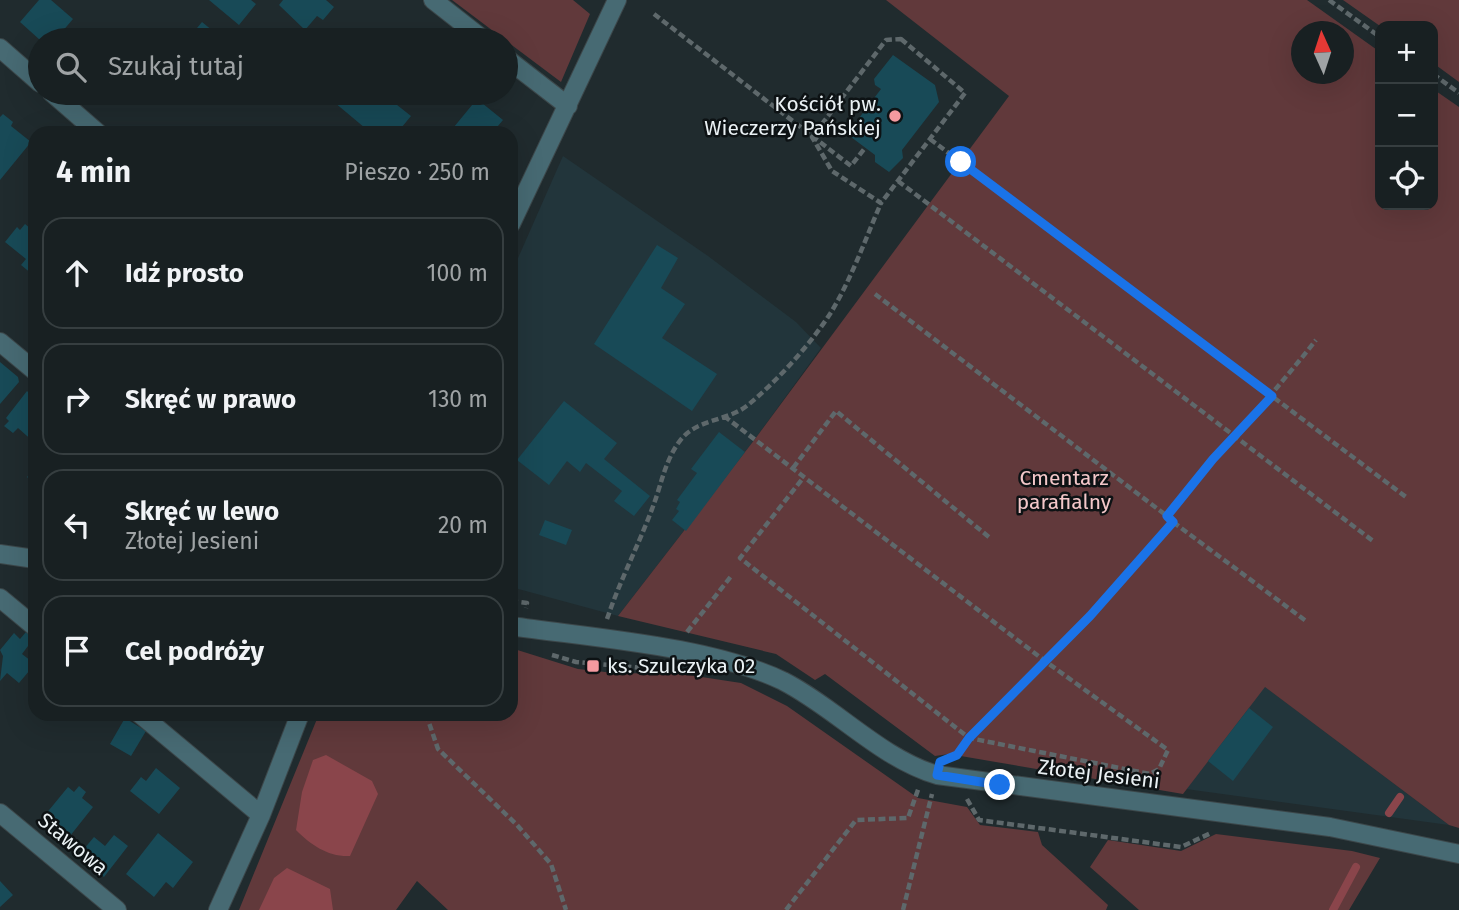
<!DOCTYPE html>
<html lang="pl">
<head>
<meta charset="utf-8">
<style>
	:root { --surface:#182022; --page:#252d2f; --text:#f1f3f6; --muted:#9fa3a5; --line:#363e40 }
	body { margin:0; font-family:"Fira Sans",sans-serif; background:var(--page); color:var(--text) }
	.controls { position:absolute; right:21px; top:21px; display:grid; overflow:hidden; border-radius:14px; box-shadow:0 7px 28px #0002 }
	.controls button { width:63px; height:63px; display:grid; place-items:center; padding:0; border:0; border-bottom:2px solid var(--line); background:var(--surface); color:var(--text); font:35px sans-serif }
	.compass { position:absolute; left:1291px; top:21px; width:63px; height:63px; border-radius:50%; background:var(--surface); box-shadow:0 7px 28px #0002; rotate:357deg }
	.stop { position:absolute; width:21px; height:21px; margin:-16px; border:5px solid #1a73e8; border-radius:50%; background:#fff }
	.stop.end { background:#1a73e8; border-color:#fff; box-shadow:0 2px 7px #0008 }
	.list { margin:0; padding:0; list-style:none }
	h2 { display:flex; justify-content:space-between; align-items:center; height:91px; margin:0; padding:0 28px; font-size:30px }
	h2 small { font-size:23px; font-weight:400; color:var(--muted) }
	.list li { display:grid; grid-template-columns:46px 1fr auto; gap:21px; align-items:center; box-sizing:border-box; height:112px; margin:0 14px 14px; padding:0 14px; border:2px solid var(--line); border-radius:21px }
	.list b { display:block; font-size:26px; white-space:nowrap }
	.list p { margin:0; font-size:23px; white-space:nowrap; color:var(--muted) }
	.list em { font-size:23px; font-style:normal; color:var(--muted) }
	.icon { flex:none; width:38px; height:38px; fill:none; stroke:currentColor; stroke-width:2; stroke-linecap:round; stroke-linejoin:round }
	.map { position:relative; flex:none; width:1459px; height:910px; overflow:hidden }
	.search { position:absolute; background:var(--surface); box-shadow:0 7px 28px #0002; left:28px; top:28px; width:490px; height:77px; display:flex; align-items:center; gap:18px; box-sizing:border-box; padding:0 24px; border-radius:38px; color:var(--muted); font-size:26px }
	.panel { position:absolute; background:var(--surface); box-shadow:0 7px 28px #0002; left:28px; top:126px; width:490px; height:595px; border-radius:21px }
	.map>svg:first-child { display:block }
</style>
</head>
<body>
<div class="map">
<svg width="1459" height="910" viewBox="0 0 1459 910">
	<rect width="100%" height="100%" fill="#202b2e"/>
	<path fill="#22353b" d="M563,156L708,256L796,322L821,348L755,439L618,616L511,587V274Z
		M1264,686L1449,825L1186,789Z"/>
	<path fill="#61393b" fill-rule="evenodd" d="M452,0H573L590,14L561,82Z
		M886,0H1307L1380,52V205H1433V89L1459,107V828L1449,825L1265,687L1183,794L949,754L935,756L825,674L815,680L776,654L618,616L755,439L1009,96ZM1302,32H1344V74H1302Z
		M1343,0H1459V82L1433,63V26H1380Z
		M511,648L578,669L614,673L682,674L741,683L787,706L918,798L967,807L980,825L1038,832L1042,845L1108,905L1106,910H448L417,881L396,910H239L319,714H511Z
		M1216,834L1352,851L1380,858L1349,910H1139L1090,867L1108,840L1181,851Z"/>
	<path fill="#8a454b" d="M326,755L372,781L378,794L350,856C328,857 311,845 296,830L302,792L313,760Z
		M287,868L330,889L333,910H259L274,878Z"/>
	<g fill="none" stroke-linecap="round" stroke-linejoin="round">
		<path stroke="#8a454b" stroke-width="8" d="M1389,813L1400,797
			M1333,910L1356,867"/>
	</g>
	<path fill="#184a57" d="M39,0H51L73,19L55,40H40L20,22Z
		M209,0H251L256,4L239,25Z
		M283,0H326L334,7L323,20L317,16L305,30L279,5Z
		M202,22L224,40H187Z
		M893,55L935,85L939,102L902,150L903,158L889,172L875,162V155L851,137L850,130L881,89L875,85L874,79Z
		M332,93H399L392,101L411,116L397,133H371L328,97Z
		M477,99L503,120L492,133H449Z
		M3,114L13,122L11,126L31,142L0,180V117Z
		M25,224L35,232V270L32,274L21,265L26,259L5,242L17,227L20,230Z
		M657,245L678,258L661,288L685,304L662,338L717,374L692,411L594,344Z
		M0,362L18,377L19,382L0,404Z
		M33,390L35,391V443L18,428L13,433L4,426L9,421L6,418L27,391L30,394Z
		M564,401L617,443L604,459L650,496L634,516L614,501L622,491L586,463L580,472L567,461L549,485L517,460Z
		M719,432L745,452L686,531L672,520L679,511L676,509L680,502L677,500L697,473L691,469Z
		M35,469V484L27,477Z
		M545,520L572,530L566,545L539,535Z
		M26,632L34,638L22,654L35,664L19,683L7,673L0,681L3,656L0,650L14,633L20,639Z
		M1249,708L1273,727L1233,781L1208,761Z
		M125,718L146,731L131,756L110,744Z
		M156,768L180,788L159,814L130,791L141,777L146,781Z
		M79,786L86,792L82,798L93,807L70,836L45,815L68,787L74,792Z
		M158,833L193,862L173,888L166,882L154,897L126,874Z
		M114,835L128,846L104,877L78,856L94,837L105,846Z
		M0,881L13,895L0,907Z"/>
	<g fill="none" stroke-linecap="round" stroke-linejoin="round">
		<defs>
			<path id="minor" d="M433,0L484,40
				M0,48L40,83
				M506,58L568,106
				M52,93L98,133
				M511,224L617,0
				M0,342L35,371
				M0,598L35,627
				M140,714L261,815
				M0,813L117,910
				M218,910L261,815L300,714"/>
			<path id="tertiary" d="M0,554L35,559
				M511,626C593,638 710,646 783,681C836,708 880,758 937,775L1330,827L1459,854"/>
		</defs>
		<use href="#minor" stroke="#3c474a" stroke-width="20"/>
		<use href="#tertiary" stroke="#3c474a" stroke-width="20"/>
		<path stroke="#5e686b" stroke-width="4.5" stroke-dasharray="7 3.5" stroke-linecap="butt" d="M1329,0L1380,37
			M654,14L851,166L865,148
			M901,39L965,93L881,203L832,171L812,137L886,40Z
			M1433,74L1459,93
			M930,139L1406,497
			M898,181L1373,541
			M875,294L1167,516
			M724,416L1045,661L1168,750L1159,769L1150,774L969,738L740,558L803,478
			M793,468L836,411L990,538
			M1173,522L1306,621
			M511,601L527,603L526,608
			M607,619C621,577 643,537 657,495C663,476 667,459 679,442C696,418 727,422 748,405C777,381 809,346 830,314C851,280 865,240 881,203
			M687,632L732,575
			M552,655L576,662L654,669
			M426,714L438,749L517,825L551,864L566,910
			M957,756L969,738L1090,616L1173,522L1167,516C1215,456 1268,401 1316,340
			M967,799L979,820L1181,847L1211,833
			M786,910L856,820L908,818L919,787
			M903,910L932,794"/>
		<use href="#minor" stroke="#476a73" stroke-width="18"/>
		<use href="#tertiary" stroke="#476a73" stroke-width="18"/>
	</g>
	<g fill="none" stroke-linecap="round" stroke-linejoin="round">
		<path stroke="#1a73e8" stroke-width="9" d="M961,162L1272,396L1213,459L1167,516L1173,522L1090,616L969,738L957,755L940,762L937,775L1000,785"/>
	</g>
	<g fill="#f49aa0" stroke="#0d1214" stroke-width="2.5">
		<circle cx="895" cy="116" r="7"/>
		<rect x="586" y="659" width="14" height="14" rx="3.5"/>
	</g>
	<g text-anchor="middle" stroke-width="5" stroke-linejoin="round" paint-order="stroke">
		<g font-size="21" fill="#eaf1f4" stroke="#0d1214" text-anchor="end">
			<text x="881" y="111">Kościół pw.<tspan x="881" dy="24">Wieczerzy Pańskiej</tspan></text>
			<text x="607" y="673" text-anchor="start">ks. Szulczyka 02</text>
		</g>
		<g font-size="21" fill="#f3c7c9" stroke="#0d1214">
			<text x="1064" y="485">Cmentarz<tspan x="1064" dy="24">parafialny</tspan></text>
		</g>
		<g font-size="21" fill="#eaf1f4" stroke="#0d1214">
			<text transform="translate(1099 774) rotate(7)" y="7">Złotej Jesieni</text>
			<text transform="translate(73 844) rotate(40)" y="7">Stawowa</text>
		</g>
	</g>
</svg>
<div class="controls">
<button>+</button>
<button>−</button>
<button><svg class="icon" aria-label="locate" viewBox="0 0 24 24"><circle cx="12" cy="12" r="6"/><path d="M12 2v4M12 18v4M2 12h4M18 12h4"/></svg></button>
</div>
<svg class="compass" viewBox="-18 -18 36 36"><path d="M0-13l5 13h-10z" fill="#e53935"/><path d="M0 13l5-13h-10z" fill="#9fa3a5"/></svg>
<div class="stop" style="left:961px;top:162px"></div>
<div class="stop end" style="left:1000px;top:785px"></div>
<div class="search"><svg class="icon" aria-label="search" viewBox="0 0 24 24"><circle cx="10" cy="10" r="6"/><path d="M15 15l6 6"/></svg>Szukaj tutaj</div>
<section class="panel">
<h2>4 min<small>Pieszo · 250 m</small></h2>
<ul class="list">
<li><svg class="icon" aria-label="ahead" viewBox="0 0 24 24"><path d="M12 20V5M6 11l6-6 6 6"/></svg><div><b>Idź prosto</b></div><em>100 m</em></li>
<li><svg class="icon" aria-label="right" viewBox="0 0 24 24"><path d="M7 20v-9h11M14 6l5 5-5 5"/></svg><div><b>Skręć w prawo</b></div><em>130 m</em></li>
<li><svg class="icon" aria-label="left" viewBox="0 0 24 24"><path d="M17 20v-9H6M10 6l-5 5 5 5"/></svg><div><b>Skręć w lewo</b><p>Złotej Jesieni</p></div><em>20 m</em></li>
<li><svg class="icon" aria-label="arrive" viewBox="0 0 24 24"><path d="M6 21V4h12l-3 4 3 4H6"/></svg><div><b>Cel podróży</b></div></li>
</ul>
</section>
</div>
</body>
</html>
